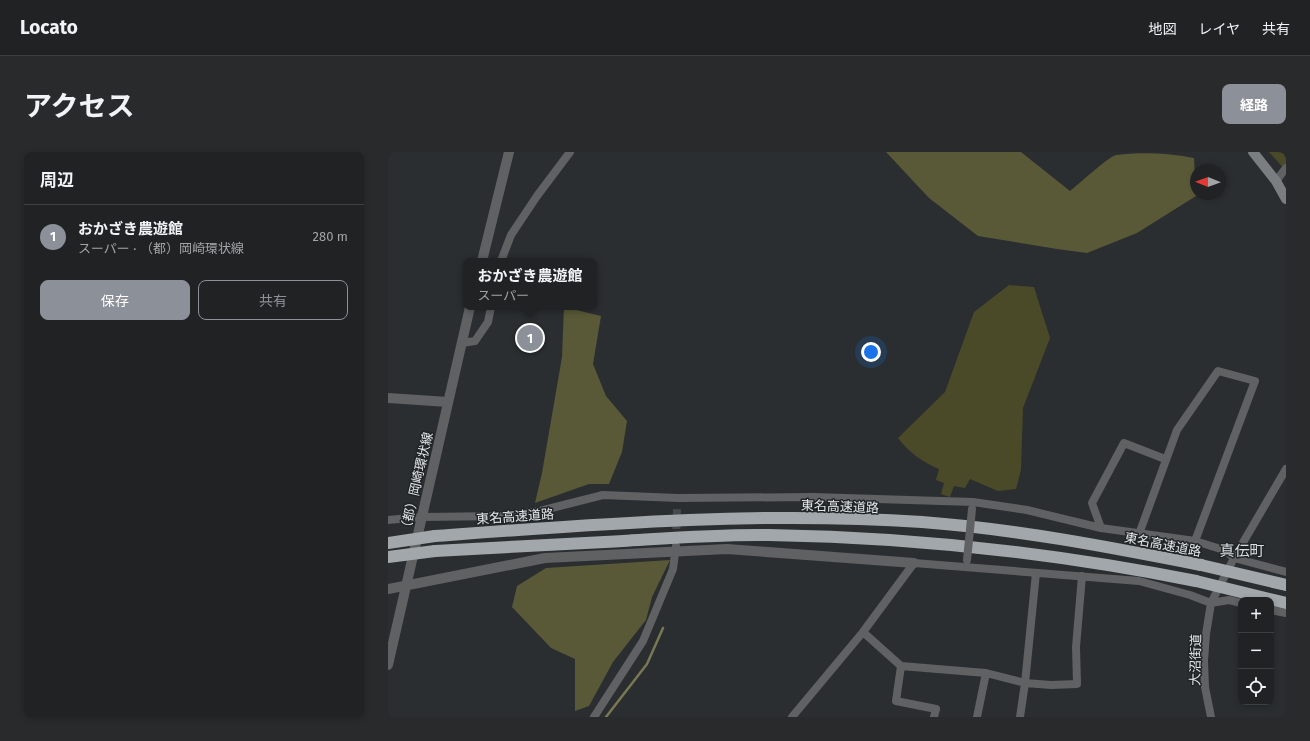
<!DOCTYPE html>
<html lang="ja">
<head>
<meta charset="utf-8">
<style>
	:root { --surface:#202224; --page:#282a2c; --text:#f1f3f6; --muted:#a2a4a6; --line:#3d3f41; --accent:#8c9099 }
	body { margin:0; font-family:"Fira Sans","Noto Sans JP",sans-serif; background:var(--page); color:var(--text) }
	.controls { position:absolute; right:12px; bottom:12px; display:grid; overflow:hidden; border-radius:8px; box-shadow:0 2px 6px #0003 }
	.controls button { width:36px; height:36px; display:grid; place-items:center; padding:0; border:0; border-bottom:1px solid var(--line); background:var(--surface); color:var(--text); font:20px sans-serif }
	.compass { position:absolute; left:802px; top:12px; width:36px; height:36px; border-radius:50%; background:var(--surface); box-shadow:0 2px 6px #0003; rotate:271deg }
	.you { position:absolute; left:483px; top:200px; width:14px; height:14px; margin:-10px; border:3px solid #fff; border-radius:50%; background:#1a73e8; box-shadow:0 0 0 6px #1a73e833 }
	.badge { display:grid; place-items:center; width:26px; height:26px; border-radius:50%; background:var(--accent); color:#fff; font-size:13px; font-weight:700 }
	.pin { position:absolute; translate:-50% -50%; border:2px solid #fff; box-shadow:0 1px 4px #0006 }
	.popup { position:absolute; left:75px; top:106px; width:134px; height:52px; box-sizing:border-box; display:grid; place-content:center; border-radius:8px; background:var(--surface); filter:drop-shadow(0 1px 3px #0005); font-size:13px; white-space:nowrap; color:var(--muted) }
	.popup b { font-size:15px; color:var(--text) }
	.popup::after { content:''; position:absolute; left:50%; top:100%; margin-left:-8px; border:8px solid transparent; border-top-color:var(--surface) }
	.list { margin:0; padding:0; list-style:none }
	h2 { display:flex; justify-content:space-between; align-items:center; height:52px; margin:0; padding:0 16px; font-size:17px }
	h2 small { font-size:13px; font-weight:400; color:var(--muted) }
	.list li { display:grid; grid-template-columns:26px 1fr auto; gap:12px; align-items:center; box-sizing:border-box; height:64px; padding:0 16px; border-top:1px solid var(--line) }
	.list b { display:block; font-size:15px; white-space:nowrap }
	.list p { margin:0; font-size:13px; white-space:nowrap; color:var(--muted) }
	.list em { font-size:13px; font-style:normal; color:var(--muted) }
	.actions { display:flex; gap:8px; padding:12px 16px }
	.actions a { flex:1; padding:9px 0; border:1px solid var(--accent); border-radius:8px; text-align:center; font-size:14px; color:var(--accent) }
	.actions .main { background:var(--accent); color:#fff }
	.icon { flex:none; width:22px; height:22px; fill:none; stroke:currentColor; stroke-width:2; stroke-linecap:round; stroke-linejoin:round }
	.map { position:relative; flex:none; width:898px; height:565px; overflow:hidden; border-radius:8px }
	header { display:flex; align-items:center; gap:24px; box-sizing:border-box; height:56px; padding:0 20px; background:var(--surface); border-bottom:1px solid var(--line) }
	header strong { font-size:19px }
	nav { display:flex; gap:22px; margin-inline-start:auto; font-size:14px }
	.intro { display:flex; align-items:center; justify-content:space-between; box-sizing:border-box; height:96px; padding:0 24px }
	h1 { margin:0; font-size:28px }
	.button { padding:10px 18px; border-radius:8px; background:var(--accent); color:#fff; font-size:14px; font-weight:700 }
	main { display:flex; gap:24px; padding:0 24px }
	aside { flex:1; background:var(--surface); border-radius:8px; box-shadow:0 2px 6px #0003 }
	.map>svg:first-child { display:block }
</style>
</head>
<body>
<header>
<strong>Locato</strong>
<nav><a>地図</a><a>レイヤ</a><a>共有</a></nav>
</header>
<div class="intro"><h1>アクセス</h1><a class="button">経路</a></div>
<main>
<aside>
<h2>周辺<small></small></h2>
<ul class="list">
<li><span class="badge">1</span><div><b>おかざき農遊館</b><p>スーパー · （都）岡崎環状線</p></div><em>280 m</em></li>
</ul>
<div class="actions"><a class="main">保存</a><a>共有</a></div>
</aside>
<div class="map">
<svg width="898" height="565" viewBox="0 0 898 565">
	<rect width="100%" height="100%" fill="#2a2e30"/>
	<path fill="#4a4a28" d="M881,0H898V19Z
		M621,133L646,135L662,186L635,256L633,318L628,337L610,339L582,327L577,336L566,334L562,345L553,342L556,331L548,328L551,317C536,311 519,299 510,286L557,240L586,160Z"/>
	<path fill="#595937" d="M498,0H633L682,39C691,32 720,5 728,3C753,0 782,1 806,6L808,44L749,81L699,101L669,97L590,84L541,46Z
		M176,155L213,164L205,212L218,244L239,269L234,300L221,332H201L147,351L154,321L174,205Z
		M282,408L264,445L258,468L225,510L201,554L187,559V507L163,496L124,455L129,434L158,416Z"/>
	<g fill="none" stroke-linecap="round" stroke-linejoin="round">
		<path stroke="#787854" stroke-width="2.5" d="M218,565L259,512L275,476"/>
		<path stroke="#464a4c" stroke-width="8" stroke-dasharray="8 4" stroke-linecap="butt" d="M288,389L289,355"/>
		<path stroke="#5f6162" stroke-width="8" d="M888,29L898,16
			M113,109L123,83L149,44L182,0
			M74,191L87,189L100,170L103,155
			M0,368L33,365L114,364L152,359L215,343L290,346L425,345L585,350L639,358L713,376L807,389L836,398L846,406L898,420
			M713,376L704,351L736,291L777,307
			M751,382L789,278L830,219L867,229L807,389
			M648,421L637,531L663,533L689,532L688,495L694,424
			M883,458L898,461
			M475,480L513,514L598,521L637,531L632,565
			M513,514L508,549L548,557L546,565
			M206,565L255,489L285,417L288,394
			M404,565L475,480L526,411L751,429L802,443L823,451L841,448L853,451
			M589,565L598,521
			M823,565L817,535L816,509L818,482L823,451L846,406L898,317"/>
		<path stroke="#5f6162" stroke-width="10" d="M94,109L121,0
			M0,246L60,250
			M0,437L157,406L339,397L526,411
			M0,513L82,155"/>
		<path stroke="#7a7e80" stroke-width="10" d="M865,0L888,29L898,47"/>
		<path stroke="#a2a7ab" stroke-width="12" d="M47,384C210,372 372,359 534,370C628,377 721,395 813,413
			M47,399C109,396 172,392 235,389C283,386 332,382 381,383C525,385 667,401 808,429"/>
		<path stroke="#5f6162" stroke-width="8" d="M579,408L584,357"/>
		<path stroke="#a2a7ab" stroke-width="12" d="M0,391L47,384
			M0,405L47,399
			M813,413L898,433
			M808,429L898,451"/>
	</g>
	<g text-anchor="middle" stroke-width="3" stroke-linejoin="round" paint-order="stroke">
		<g font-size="13" fill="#e5e8ea" stroke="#202427">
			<text transform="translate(28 331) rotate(-77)" y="5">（都）岡崎環状線</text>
			<text transform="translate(452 354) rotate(2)" y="5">東名高速道路</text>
			<text transform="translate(127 364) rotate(-4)" y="5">東名高速道路</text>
			<text transform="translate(775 392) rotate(11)" y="5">東名高速道路</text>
			<text transform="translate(807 508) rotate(-89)" y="5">大沼街道</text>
		</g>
		<g font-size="15" fill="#d9dee2" stroke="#202427">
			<text x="854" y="404">真伝町</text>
		</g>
	</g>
</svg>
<div class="controls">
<button>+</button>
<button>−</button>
<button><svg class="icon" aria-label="locate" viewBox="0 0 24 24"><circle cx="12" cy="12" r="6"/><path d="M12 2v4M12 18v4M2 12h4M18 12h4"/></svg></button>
</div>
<svg class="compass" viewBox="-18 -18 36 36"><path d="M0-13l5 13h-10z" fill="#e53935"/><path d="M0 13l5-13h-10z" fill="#a2a4a6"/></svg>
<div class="you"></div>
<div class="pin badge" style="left:142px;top:186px">1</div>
<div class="popup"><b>おかざき農遊館</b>スーパー</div>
</div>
</main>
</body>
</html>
